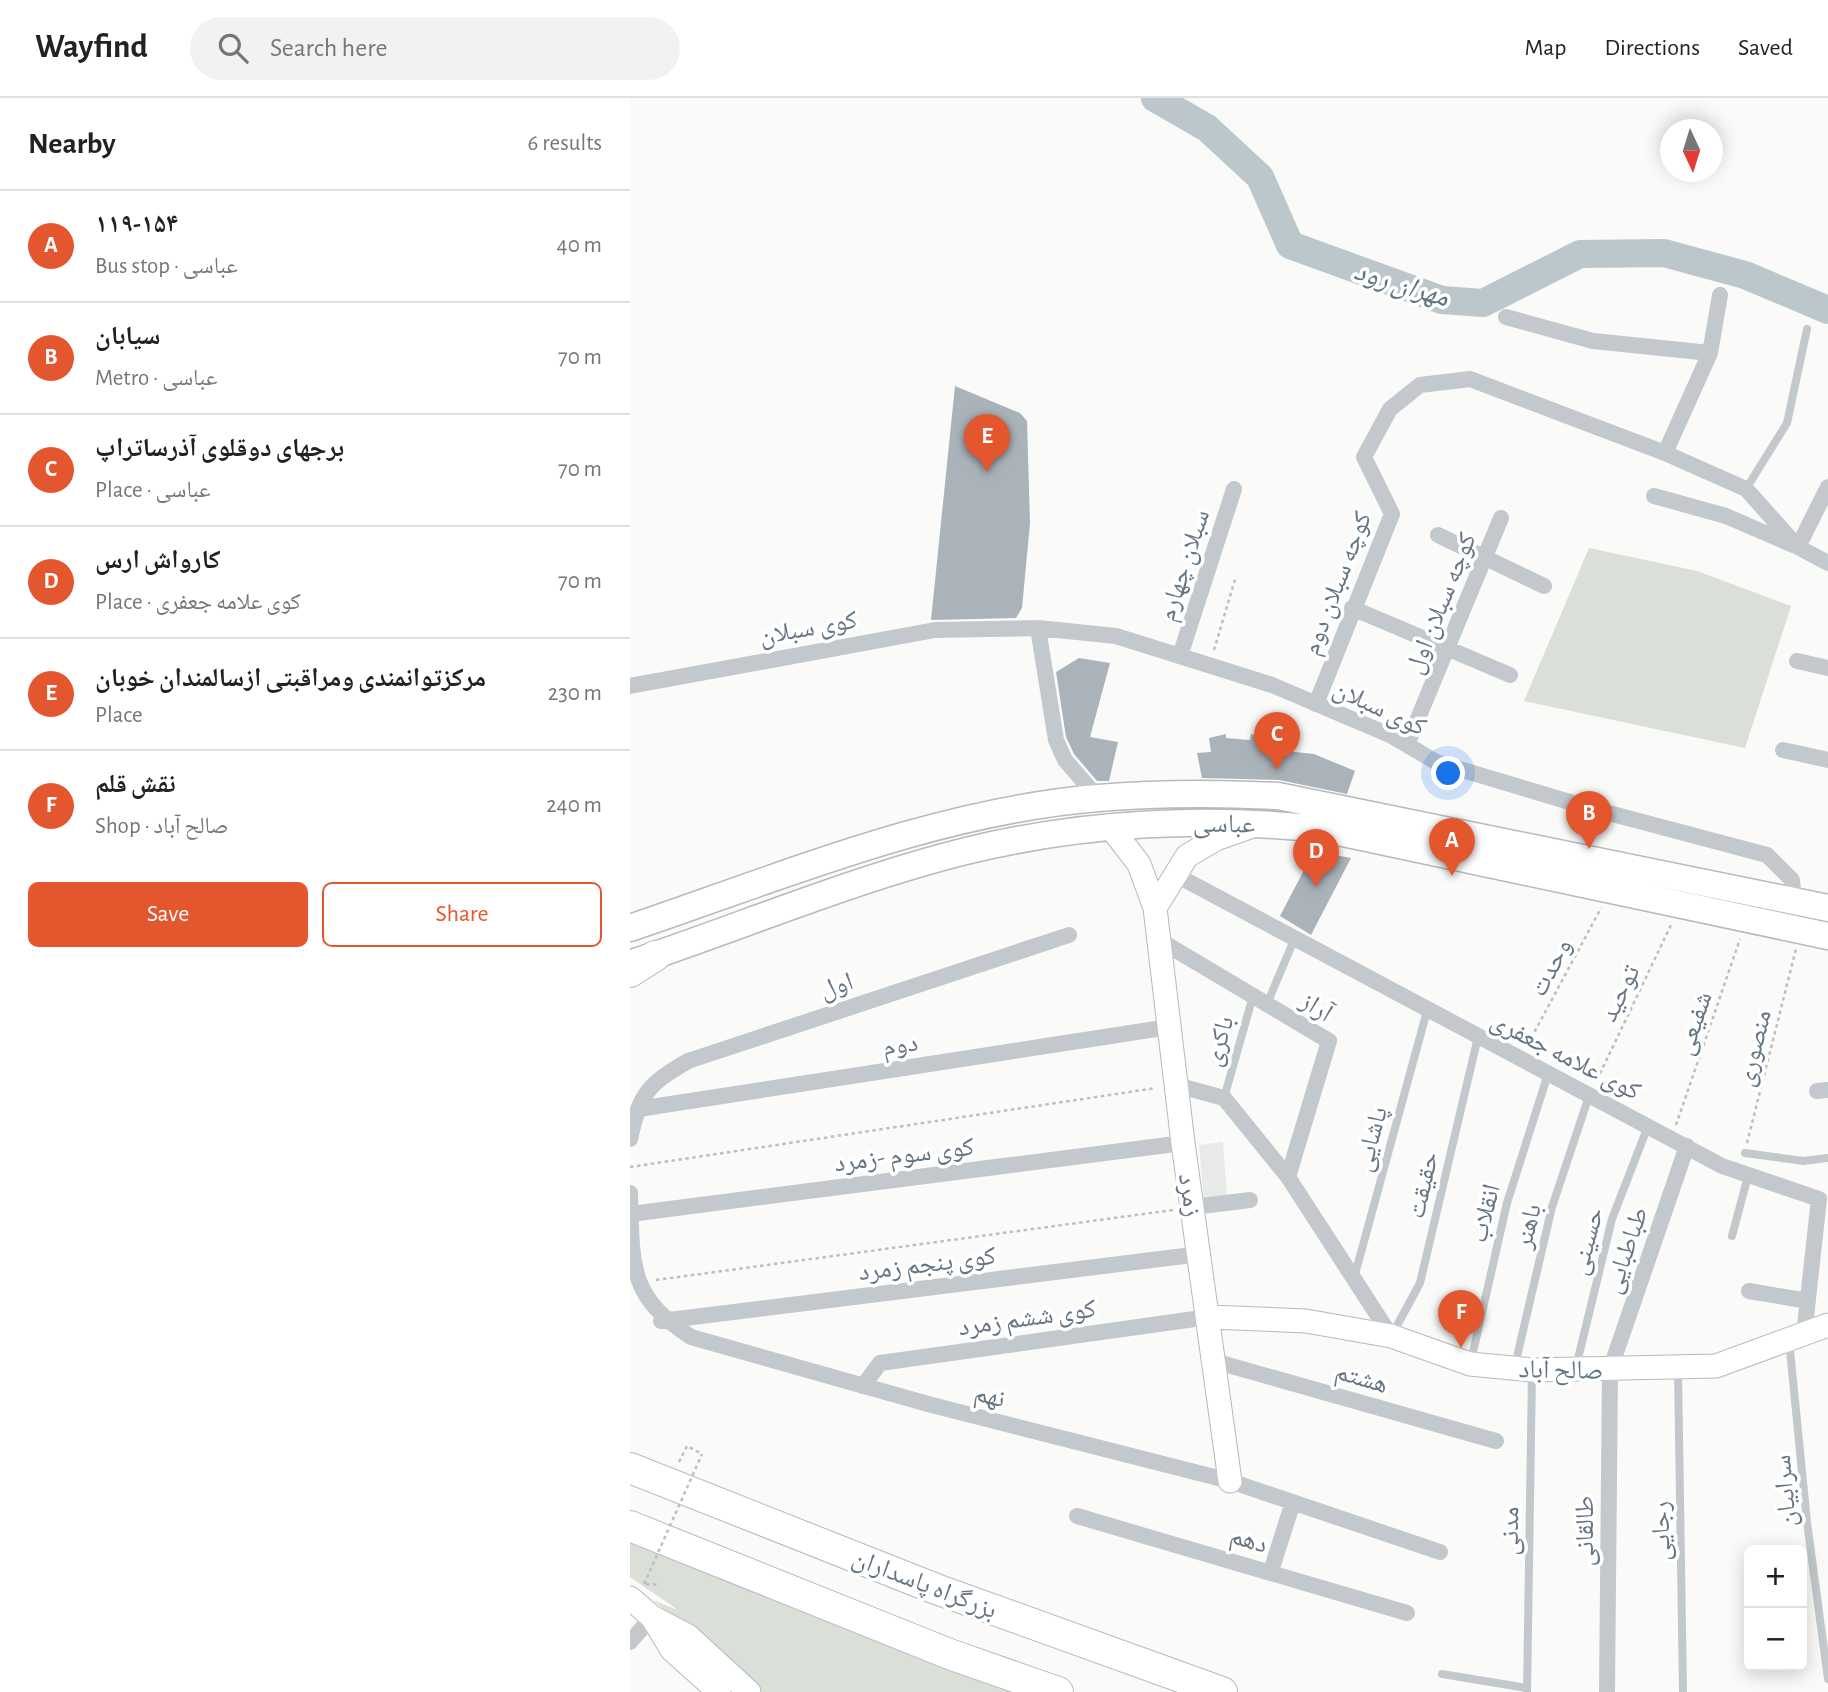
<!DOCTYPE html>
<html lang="en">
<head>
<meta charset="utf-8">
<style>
	:root { --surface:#fff; --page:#f2f2f2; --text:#222; --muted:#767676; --line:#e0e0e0; --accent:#e4572e }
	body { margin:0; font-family:"Alegreya Sans","Noto Naskh Arabic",sans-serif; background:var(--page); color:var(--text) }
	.controls { position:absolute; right:21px; bottom:21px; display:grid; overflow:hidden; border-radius:10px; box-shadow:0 4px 18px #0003 }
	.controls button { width:63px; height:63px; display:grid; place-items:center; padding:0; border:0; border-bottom:2px solid var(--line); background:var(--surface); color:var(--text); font:35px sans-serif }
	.compass { position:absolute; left:1030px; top:21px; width:63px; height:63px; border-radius:50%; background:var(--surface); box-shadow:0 4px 18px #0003; rotate:176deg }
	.you { position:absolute; left:819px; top:676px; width:24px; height:24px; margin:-18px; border:5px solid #fff; border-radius:50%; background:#1a73e8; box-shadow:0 0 0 10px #1a73e833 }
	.badge { display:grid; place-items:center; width:46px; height:46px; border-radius:50%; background:var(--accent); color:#fff; font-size:23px; font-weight:700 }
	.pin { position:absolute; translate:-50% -58px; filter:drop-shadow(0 2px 4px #0008) }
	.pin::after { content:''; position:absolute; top:37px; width:24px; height:21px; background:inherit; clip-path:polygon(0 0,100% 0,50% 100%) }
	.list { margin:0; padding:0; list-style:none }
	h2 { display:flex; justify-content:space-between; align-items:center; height:91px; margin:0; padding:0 28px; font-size:30px }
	h2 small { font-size:23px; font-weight:400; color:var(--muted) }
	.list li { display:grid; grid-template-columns:46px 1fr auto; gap:21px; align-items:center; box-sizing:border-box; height:112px; padding:0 28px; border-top:2px solid var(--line) }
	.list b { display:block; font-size:26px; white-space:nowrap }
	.list p { margin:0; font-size:23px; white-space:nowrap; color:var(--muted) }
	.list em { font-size:23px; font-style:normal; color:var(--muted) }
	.actions { display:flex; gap:14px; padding:21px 28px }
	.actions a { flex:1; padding:16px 0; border:2px solid var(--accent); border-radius:10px; text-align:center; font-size:24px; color:var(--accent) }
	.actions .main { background:var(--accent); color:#fff }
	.icon { flex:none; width:38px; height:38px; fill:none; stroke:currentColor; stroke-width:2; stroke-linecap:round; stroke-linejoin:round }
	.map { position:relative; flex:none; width:1198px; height:1594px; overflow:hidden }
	header { display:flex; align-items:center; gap:42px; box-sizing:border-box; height:98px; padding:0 35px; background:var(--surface); border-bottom:2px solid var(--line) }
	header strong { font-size:33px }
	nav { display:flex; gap:38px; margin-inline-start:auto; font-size:24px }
	.search { width:490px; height:63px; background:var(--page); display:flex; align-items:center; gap:18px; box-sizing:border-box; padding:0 24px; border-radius:38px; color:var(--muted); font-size:26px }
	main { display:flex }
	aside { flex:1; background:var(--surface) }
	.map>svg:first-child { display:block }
</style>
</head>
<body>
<header>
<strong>Wayfind</strong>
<div class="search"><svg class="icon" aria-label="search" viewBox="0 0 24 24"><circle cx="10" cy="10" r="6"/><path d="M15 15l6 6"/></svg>Search here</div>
<nav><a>Map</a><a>Directions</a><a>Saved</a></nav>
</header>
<main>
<aside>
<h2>Nearby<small>6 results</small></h2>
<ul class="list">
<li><span class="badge">A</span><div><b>۱۱۹-۱۵۴</b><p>Bus stop · عباسى</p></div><em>40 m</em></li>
<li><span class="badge">B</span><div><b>سیابان</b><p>Metro · عباسى</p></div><em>70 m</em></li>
<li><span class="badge">C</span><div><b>برجهای دوقلوی آذرساتراپ</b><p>Place · عباسى</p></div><em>70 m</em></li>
<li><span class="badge">D</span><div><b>کارواش ارس</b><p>Place · کوی علامه جعفری</p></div><em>70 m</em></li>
<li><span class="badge">E</span><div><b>مرکزتوانمندی ومراقبتی ازسالمندان خوبان</b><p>Place</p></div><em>230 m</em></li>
<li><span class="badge">F</span><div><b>نقش قلم</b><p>Shop · صالح آباد</p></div><em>240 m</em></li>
</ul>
<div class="actions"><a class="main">Save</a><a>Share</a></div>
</aside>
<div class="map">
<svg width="1198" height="1594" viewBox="0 0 1198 1594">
	<rect width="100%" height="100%" fill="#fafaf8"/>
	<path fill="#e8e9e9" d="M593,1044L597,1099L574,1103L569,1047Z"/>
	<path fill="#dadfd7" d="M959,450L1067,473L1161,508L1115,650L894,603Z
		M0,1441L416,1594H128L23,1502L48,1512L0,1479Z"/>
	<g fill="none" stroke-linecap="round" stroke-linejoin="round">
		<path stroke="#bbc7cb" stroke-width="28" d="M525,0L577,30L630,79L660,147L812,202L853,205L950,156L1034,155L1115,177L1198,212"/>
	</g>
	<path fill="#aab3b9" d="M325,288L390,315L397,323L400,425L392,510L386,520L301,522Z
		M449,560L480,565L460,639L488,644L479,683H467L444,656L436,639L426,574Z
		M596,636V640L620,642L621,636L638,640L637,651L684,656L725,673L717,696L649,682L572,680L567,655L581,654L579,640Z
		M684,753L721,760L681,837L650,818Z"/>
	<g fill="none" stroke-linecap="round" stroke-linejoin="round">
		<defs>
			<path id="secondary" d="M482,731L509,766L525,810L553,1045L600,1383
				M525,810L557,758L586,741L623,728
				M579,1219L676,1223L761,1238L840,1266L903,1272L1086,1268L1198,1227
				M0,1500L22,1519L58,1538L119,1594
				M22,1519L42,1552L89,1594"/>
			<path id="primary" d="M0,830C151,779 307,713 468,700C527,695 588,695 648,698L1198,810
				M5,864C115,827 224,781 336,753C454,724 579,718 699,732L1198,838"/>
			<path id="highway" d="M0,874L25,858
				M0,1370L306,1491L592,1594
				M0,1428L322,1557L428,1594"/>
		</defs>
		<use href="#secondary" stroke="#b3babf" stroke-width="25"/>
		<use href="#primary" stroke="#b5babe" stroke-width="29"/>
		<use href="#highway" stroke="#b4b9bd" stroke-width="32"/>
		<path stroke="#bbbfc2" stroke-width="2.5" stroke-dasharray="3.5 3.5" stroke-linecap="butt" d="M584,552L606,478
			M898,946L971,810
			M967,982L1041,827
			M1046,1027L1110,841
			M1117,1045L1166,851
			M0,1069L526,990
			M26,1182L543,1112
			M49,1364L57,1348L72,1356
			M16,1486L30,1487"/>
		<path stroke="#c3c8cc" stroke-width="8" d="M1116,391L1157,325L1177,231
			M637,906L664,842
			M594,1000L623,898
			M1115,1055L1173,1063L1198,1060
			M1102,1138L1118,1078
			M724,1180L797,913
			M763,1235L790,1185L848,939
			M1159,1242L1177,1424L1198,1581
			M841,1263L877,1105L918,976
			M885,1267L922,1109L959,998
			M946,1269L982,1121L1018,1028
			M1048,1272L1053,1594
			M812,1576L897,1590
			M897,1594L902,1275"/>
		<path stroke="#c3c8cc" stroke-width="16" d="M876,219L963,243L1080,255
			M1035,355L1080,255L1090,197
			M1024,398L1096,418L1163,447
			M808,437L914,488
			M1168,449L1198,389
			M722,510L880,577
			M408,530L426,642L435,662L468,700
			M550,558L604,391
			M1167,563L1198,570
			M0,588L305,532L408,530L486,538L642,587L762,638L806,664L960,710L1137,757L1162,782L1164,803
			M686,606L762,416L734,359L760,311L790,287L840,281L1035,355L1116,391L1168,449L1198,465
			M777,647L871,420
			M1153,652L1198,662
			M546,777L1092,1068L1189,1101L1174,1237
			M529,842L699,943L658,1079
			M546,987L594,1000L658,1079L761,1238
			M1187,993L1198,992
			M8,1011L539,929
			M0,1041C10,994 19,986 58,963L439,837
			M0,1095C2,1172 0,1199 61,1239L298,1306L600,1383L810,1454
			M563,1109L620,1102
			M0,1116L553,1045
			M1119,1193L1178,1203
			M31,1223L570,1156
			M584,1263L866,1343
			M233,1288L250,1265L579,1219
			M447,1418L777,1515
			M641,1473L663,1404
			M0,1544L22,1519
			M977,1594L980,1272L1057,1048"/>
		<use href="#secondary" stroke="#fff" stroke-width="23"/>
		<use href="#primary" stroke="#fff" stroke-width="26"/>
		<use href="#highway" stroke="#fff" stroke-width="30"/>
		<path stroke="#bbbfc2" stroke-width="2.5" stroke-dasharray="3.5 3.5" stroke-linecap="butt" d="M14,1486L72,1356"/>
	</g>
	<g text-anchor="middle" stroke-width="7" stroke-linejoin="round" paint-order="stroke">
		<g font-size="26" fill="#657683" stroke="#fff">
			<text transform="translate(553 467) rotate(-72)" y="9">سبلان چهارم</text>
			<text transform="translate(706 485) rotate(-69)" y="9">کوچه سبلان دوم</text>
			<text transform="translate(810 505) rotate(-68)" y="9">کوچه سبلان اول</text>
			<text transform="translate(178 529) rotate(-10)" y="9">کوی سبلان</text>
			<text transform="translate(750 609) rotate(25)" y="9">کوی سبلان</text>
			<text transform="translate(594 725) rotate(1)" y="9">عباسى</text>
			<text transform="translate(920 869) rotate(-62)" y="9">وحدت</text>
			<text transform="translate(206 887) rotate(-19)" y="9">اول</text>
			<text transform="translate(989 895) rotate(-64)" y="9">توحید</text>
			<text transform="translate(687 908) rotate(32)" y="9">آراز</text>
			<text transform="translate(1063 925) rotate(-71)" y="9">شفیعی</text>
			<text transform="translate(588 943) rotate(-74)" y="9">باکری</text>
			<text transform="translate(270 946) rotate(-9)" y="9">دوم</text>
			<text transform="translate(1123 950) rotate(-76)" y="9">منصوری</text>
			<text transform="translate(936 957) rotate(27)" y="9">کوی علامه جعفری</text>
			<text transform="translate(740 1041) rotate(-75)" y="9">پاشایی</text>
			<text transform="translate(274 1056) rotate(-7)" y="9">کوی سوم -زمرد</text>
			<text transform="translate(792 1087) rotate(-77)" y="9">حقیقت</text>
			<text transform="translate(561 1097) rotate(81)" y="9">زمرد</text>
			<text transform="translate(854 1115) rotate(-76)" y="9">انقلاب</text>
			<text transform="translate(897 1128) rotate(-76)" y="9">باهنر</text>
			<text transform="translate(956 1143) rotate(-75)" y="9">حسینی</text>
			<text transform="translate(995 1152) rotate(-71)" y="9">طباطبایی</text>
			<text transform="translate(297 1165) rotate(-7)" y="9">کوی پنجم زمرد</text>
			<text transform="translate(397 1219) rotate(-8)" y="9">کوی ششم زمرد</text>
			<text transform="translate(931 1271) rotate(1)" y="9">صالح آباد</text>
			<text transform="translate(732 1279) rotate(16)" y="9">هشتم</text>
			<text transform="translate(360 1297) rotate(14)" y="9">نهم</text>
			<text transform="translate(1154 1393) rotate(-95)" y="9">سرابیان</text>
			<text transform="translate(879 1433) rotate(-89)" y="9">مدنی</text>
			<text transform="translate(954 1433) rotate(-90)" y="9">طالقانی</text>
			<text transform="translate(1030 1433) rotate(-91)" y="9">رجایی</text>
			<text transform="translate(619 1441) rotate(16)" y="9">دهم</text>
			<text transform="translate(295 1485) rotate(21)" y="9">بزرگراه پاسداران</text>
		</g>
		<g font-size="28" font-style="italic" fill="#60757c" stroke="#fff">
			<text transform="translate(772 185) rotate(17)" y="10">مهران رود</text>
		</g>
	</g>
</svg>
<div class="controls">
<button>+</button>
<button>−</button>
</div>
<svg class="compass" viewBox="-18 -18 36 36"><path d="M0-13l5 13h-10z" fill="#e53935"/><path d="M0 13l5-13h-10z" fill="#767676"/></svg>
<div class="you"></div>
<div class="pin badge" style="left:822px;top:778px">A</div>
<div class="pin badge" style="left:959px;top:751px">B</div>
<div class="pin badge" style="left:647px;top:672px">C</div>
<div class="pin badge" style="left:686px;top:789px">D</div>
<div class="pin badge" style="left:357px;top:374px">E</div>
<div class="pin badge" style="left:831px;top:1250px">F</div>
</div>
</main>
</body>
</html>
